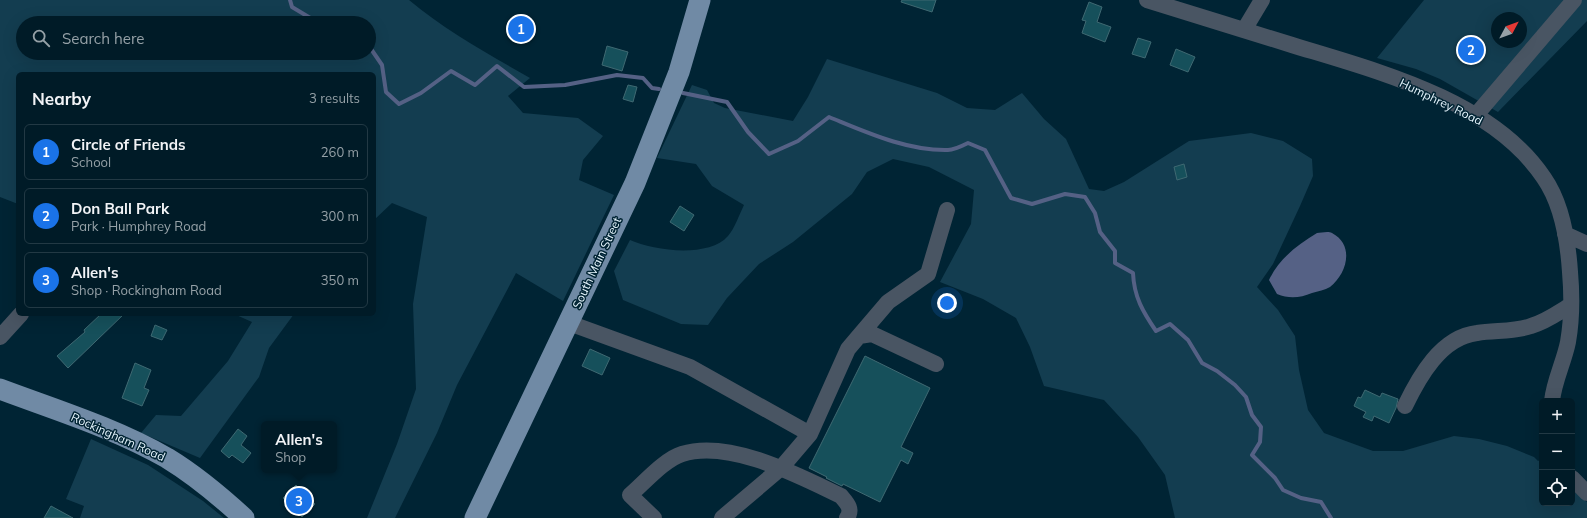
<!DOCTYPE html>
<html lang="en">
<head>
<meta charset="utf-8">
<style>
	:root { --surface:#001b27; --page:#0e2833; --text:#f1f3f6; --muted:#95a1a7; --line:#223944; --accent:#1a73e8 }
	body { margin:0; font-family:Mulish,sans-serif; background:var(--page); color:var(--text) }
	.controls { position:absolute; right:12px; bottom:12px; display:grid; overflow:hidden; border-radius:6px; box-shadow:0 4px 16px #0002 }
	.controls button { width:36px; height:36px; display:grid; place-items:center; padding:0; border:0; border-bottom:1px solid var(--line); background:var(--surface); color:var(--text); font:20px sans-serif }
	.compass { position:absolute; left:1491px; top:12px; width:36px; height:36px; border-radius:50%; background:var(--surface); box-shadow:0 4px 16px #0002; rotate:49deg }
	.you { position:absolute; left:947px; top:303px; width:14px; height:14px; margin:-10px; border:3px solid #fff; border-radius:50%; background:#1a73e8; box-shadow:0 0 0 6px #1a73e833 }
	.badge { display:grid; place-items:center; width:26px; height:26px; border-radius:50%; background:var(--accent); color:#fff; font-size:13px; font-weight:700 }
	.pin { position:absolute; translate:-50% -50%; border:2px solid #fff; box-shadow:0 1px 4px #0006 }
	.popup { position:absolute; left:261px; top:421px; width:76px; height:52px; box-sizing:border-box; display:grid; place-content:center; border-radius:6px; background:var(--surface); filter:drop-shadow(0 1px 3px #0005); font-size:13px; white-space:nowrap; color:var(--muted) }
	.popup b { font-size:15px; color:var(--text) }
	.popup::after { content:''; position:absolute; left:50%; top:100%; margin-left:-8px; border:8px solid transparent; border-top-color:var(--surface) }
	.list { margin:0; padding:0; list-style:none }
	h2 { display:flex; justify-content:space-between; align-items:center; height:52px; margin:0; padding:0 16px; font-size:17px }
	h2 small { font-size:13px; font-weight:400; color:var(--muted) }
	.list li { display:grid; grid-template-columns:26px 1fr auto; gap:12px; align-items:center; box-sizing:border-box; height:56px; margin:0 8px 8px; padding:0 8px; border:1px solid var(--line); border-radius:6px }
	.list b { display:block; font-size:15px; white-space:nowrap }
	.list p { margin:0; font-size:13px; white-space:nowrap; color:var(--muted) }
	.list em { font-size:13px; font-style:normal; color:var(--muted) }
	.icon { flex:none; width:22px; height:22px; fill:none; stroke:currentColor; stroke-width:2; stroke-linecap:round; stroke-linejoin:round }
	.map { position:relative; flex:none; width:1587px; height:518px; overflow:hidden }
	.search { position:absolute; background:var(--surface); box-shadow:0 4px 16px #0002; left:16px; top:16px; width:360px; height:44px; display:flex; align-items:center; gap:10px; box-sizing:border-box; padding:0 14px; border-radius:22px; color:var(--muted); font-size:15px }
	.panel { position:absolute; background:var(--surface); box-shadow:0 4px 16px #0002; left:16px; top:72px; width:360px; height:244px; border-radius:6px }
	.map>svg:first-child { display:block }
</style>
</head>
<body>
<div class="map">
<svg width="1587" height="518" viewBox="0 0 1587 518">
	<rect width="100%" height="100%" fill="#002434"/>
	<path fill="#133d50" fill-rule="evenodd" d="M0,0H409C446,31 488,54 530,78L508,96L523,113L578,118L603,136L583,160L579,180L614,195L563,301L516,273L457,385L437,433L395,518H367L397,444L416,389L413,304L427,217L392,203L374,220V74H18V204L0,197ZM23,23H369V53H23Z
		M1424,0H1587V21L1498,112L1440,79L1416,69L1377,58ZM1497,18H1521V42H1497Z
		M827,59L937,93L967,108L995,110L1022,93L1044,119L1066,139L1089,189L1104,191L1124,182L1189,141L1251,133L1283,141L1312,159L1313,176L1300,206L1273,264L1257,287L1278,310L1295,336L1299,370L1308,410L1324,433L1373,451H1403L1454,436L1479,439L1507,446L1534,457L1538,461L1542,459V503H1572V490L1587,502V518H1175L1165,475L1138,437L1104,400L1044,386L1030,347L1016,318L983,299L940,282L971,224L974,190L929,167L893,159L867,172L852,194L793,242L759,264L727,298L708,325L681,324L623,300L614,271L630,240C654,251 709,258 728,236C735,228 739,215 744,205L712,186L696,164L657,158L692,85L707,90L714,103L725,108L793,121L808,97Z
		M234,314H294L269,348L259,377L200,458L141,433L156,415L181,416L228,361L252,322Z
		M91,439L148,465L203,501L224,518H80L84,506L66,499Z"/>
	<path fill="#556185" d="M1317,233C1321,233 1328,231 1332,233C1355,245 1347,274 1330,287C1325,290 1318,291 1312,293C1300,298 1289,299 1277,294L1269,280C1279,259 1297,245 1317,233Z"/>
	<g fill="none" stroke-linecap="round" stroke-linejoin="round">
		<path stroke="#556185" stroke-width="4" d="M290,0L292,7L312,19L350,23
			M369,46L382,65L386,92L399,104L421,93L451,71L475,85L497,66L524,87L565,85L617,75L643,78L652,88L659,89
			M683,93L727,102L748,132L769,154L798,141L829,117C866,132 907,151 948,150C954,150 962,146 968,143L985,150L1011,198L1032,204L1065,194L1085,197L1095,213L1100,232L1115,251V263L1133,273C1134,297 1143,312 1156,331L1170,324L1188,340L1202,363L1217,371L1235,385L1246,397L1252,415L1261,427L1260,442L1252,455L1275,478L1283,490L1301,498L1321,502L1331,518"/>
	</g>
	<path fill="#16505b" stroke="#3f6972" d="M902,0H936L932,12L901,2Z
		M1089,2L1102,7L1097,22L1111,27L1105,42L1082,33L1086,21L1082,20Z
		M1138,38L1151,42L1145,58L1132,54Z
		M607,46L628,52L622,71L602,65Z
		M1176,49L1195,57L1188,72L1170,65Z
		M628,85L637,87L633,102L623,99Z
		M1184,164L1187,177L1177,180L1174,167Z
		M680,206L694,215L684,231L670,222Z
		M101,314H124L68,368L57,356L85,332L84,330Z
		M155,325L167,330L162,340L151,336Z
		M590,349L610,358L602,375L582,366Z
		M865,356L930,388L901,447L913,453L908,464L901,460L880,502L843,484L842,486L826,478L827,477L809,468Z
		M135,363L151,370L144,388L149,390L142,406L122,398Z
		M1365,390L1380,397L1382,393L1398,399L1396,408L1389,423L1374,416L1372,421L1363,417L1366,412L1354,406L1358,397L1361,398Z
		M238,429L247,436L241,445L251,453L243,463L232,455L229,458L221,451Z
		M296,485L315,504L302,517L283,498Z
		M51,506L73,518H44Z"/>
	<g fill="none" stroke-linecap="round" stroke-linejoin="round">
		<path stroke="#495563" stroke-width="16" d="M1147,0C1195,15 1244,30 1292,45C1377,71 1492,100 1544,178C1562,204 1568,241 1570,272C1572,295 1572,319 1568,342C1564,362 1554,381 1552,401
			M1244,30L1262,0
			M1476,115L1574,0
			M1565,234L1587,244
			M569,323L690,367L810,434
			M859,336L888,302L928,274L947,210
			M0,337L21,314
			M1405,406C1419,377 1441,337 1477,333C1495,330 1514,332 1531,326C1546,322 1559,312 1571,305
			M1572,478L1587,493
			M654,518L630,495C644,483 665,459 682,454C730,439 799,476 841,496C847,503 853,509 847,518
			M722,518L781,468L810,434L848,349L859,336L872,334L936,364"/>
		<path stroke="#708aa5" stroke-width="21" d="M0,389C56,410 115,428 167,458C195,475 220,496 244,518
			M475,518L635,183L679,72L700,0"/>
	</g>
	<g text-anchor="middle" stroke-width="3" stroke-linejoin="round" paint-order="stroke">
		<g font-size="12" fill="#e6f6fe" stroke="#002434">
			<text transform="translate(1441 102) rotate(26)" y="4">Humphrey Road</text>
			<text transform="translate(597 263) rotate(-65)" y="4">South Main Street</text>
			<text transform="translate(118 437) rotate(24)" y="4">Rockingham Road</text>
		</g>
	</g>
</svg>
<div class="controls">
<button>+</button>
<button>−</button>
<button><svg class="icon" aria-label="locate" viewBox="0 0 24 24"><circle cx="12" cy="12" r="6"/><path d="M12 2v4M12 18v4M2 12h4M18 12h4"/></svg></button>
</div>
<svg class="compass" viewBox="-18 -18 36 36"><path d="M0-13l5 13h-10z" fill="#e53935"/><path d="M0 13l5-13h-10z" fill="#95a1a7"/></svg>
<div class="you"></div>
<div class="pin badge" style="left:521px;top:29px">1</div>
<div class="pin badge" style="left:1471px;top:50px">2</div>
<div class="pin badge" style="left:299px;top:501px">3</div>
<div class="popup"><b>Allen's</b>Shop</div>
<div class="search"><svg class="icon" aria-label="search" viewBox="0 0 24 24"><circle cx="10" cy="10" r="6"/><path d="M15 15l6 6"/></svg>Search here</div>
<section class="panel">
<h2>Nearby<small>3 results</small></h2>
<ul class="list">
<li><span class="badge">1</span><div><b>Circle of Friends</b><p>School</p></div><em>260 m</em></li>
<li><span class="badge">2</span><div><b>Don Ball Park</b><p>Park · Humphrey Road</p></div><em>300 m</em></li>
<li><span class="badge">3</span><div><b>Allen's</b><p>Shop · Rockingham Road</p></div><em>350 m</em></li>
</ul>
</section>
</div>
</body>
</html>
